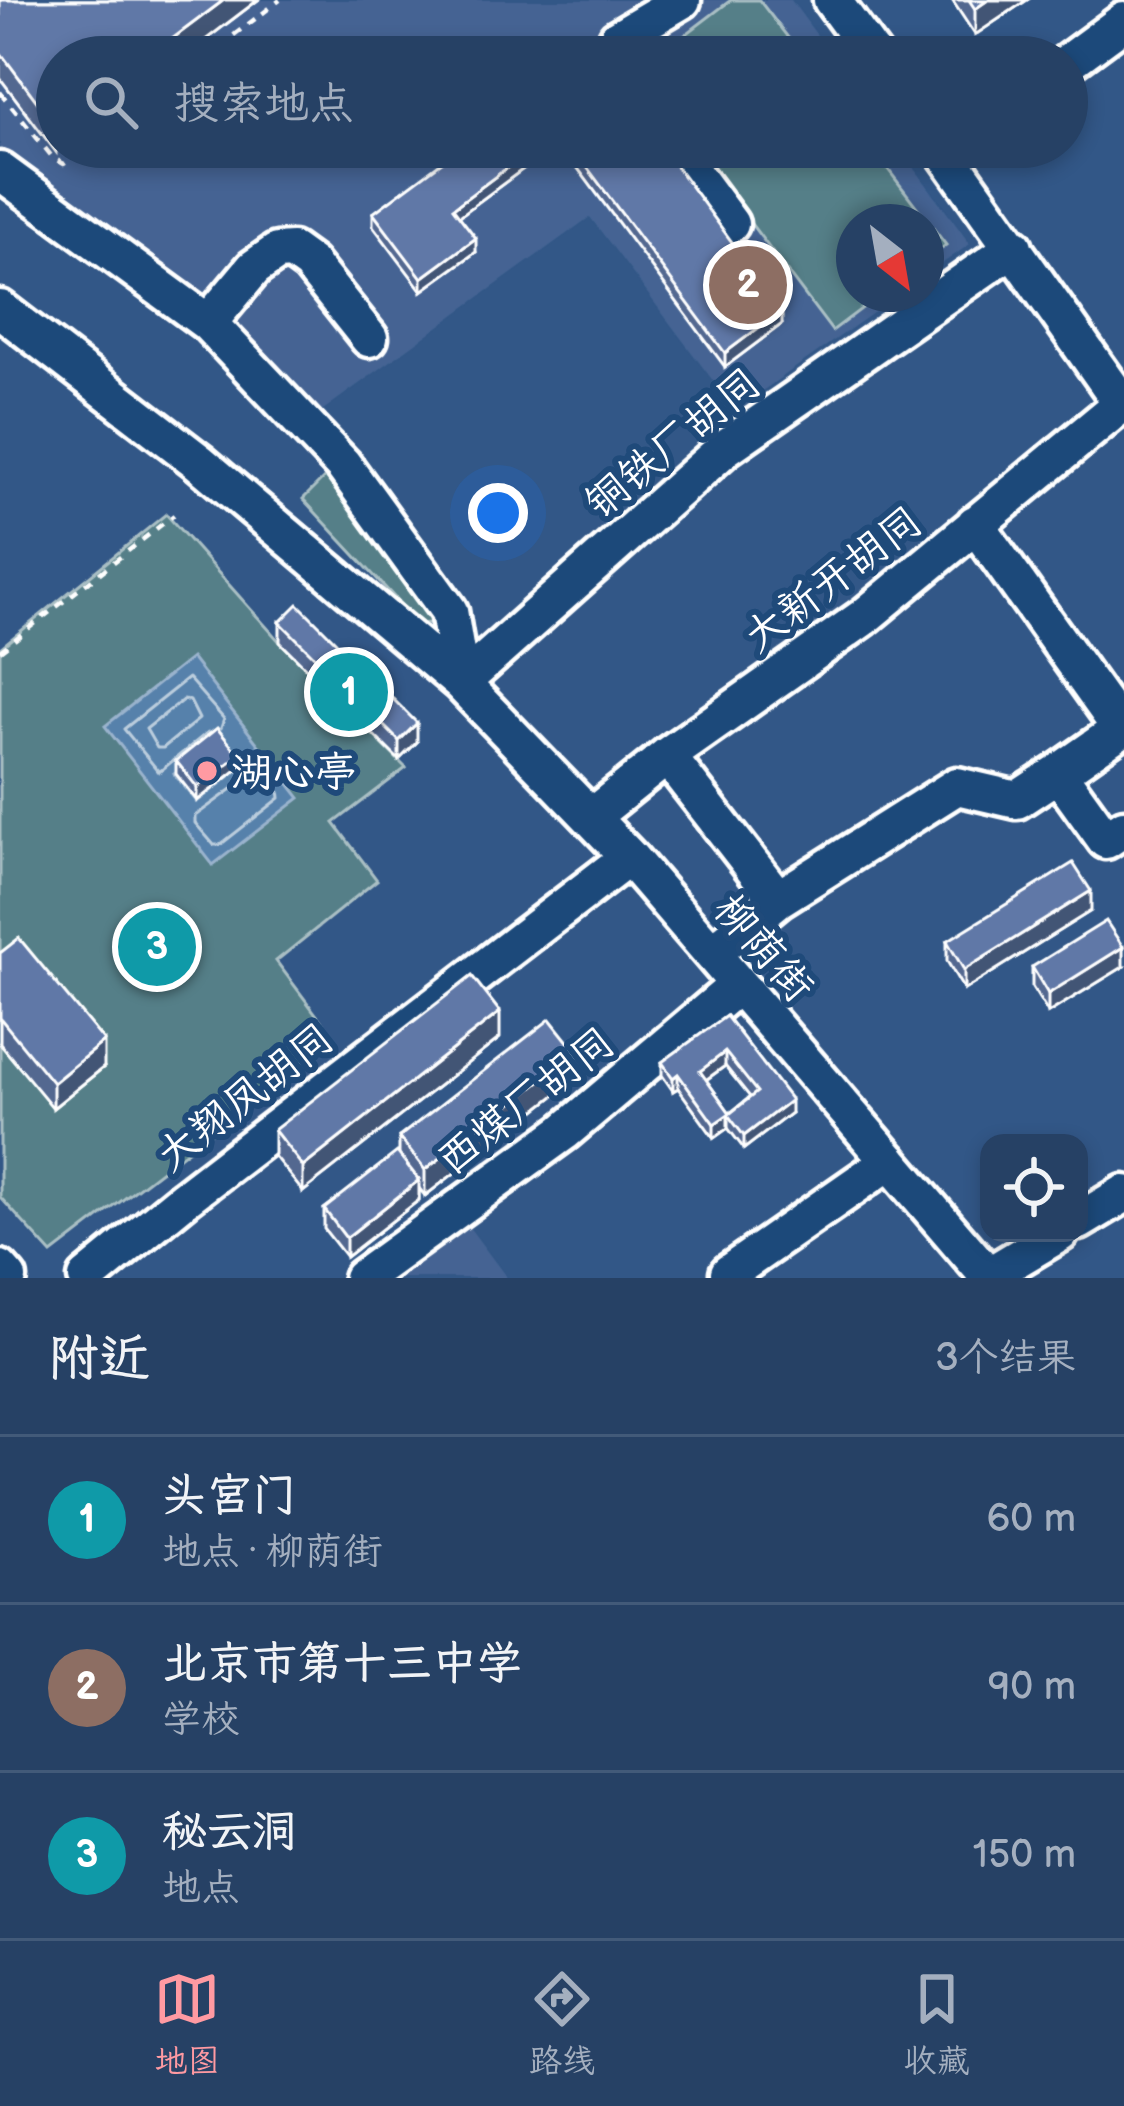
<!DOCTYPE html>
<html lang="zh">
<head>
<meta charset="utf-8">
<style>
	:root { --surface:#264165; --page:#2e486b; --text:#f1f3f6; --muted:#a4afbf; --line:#425a79; --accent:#ff9aa2 }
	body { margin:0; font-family:"Balsamiq Sans","LXGW WenKai TC",sans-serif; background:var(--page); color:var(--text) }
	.controls { position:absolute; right:36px; bottom:36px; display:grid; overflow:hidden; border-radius:24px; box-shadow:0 6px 18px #0003 }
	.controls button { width:108px; height:108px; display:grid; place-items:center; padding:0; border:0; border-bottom:3px solid var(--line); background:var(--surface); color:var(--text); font:60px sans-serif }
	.compass { position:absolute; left:836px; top:204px; width:108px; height:108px; border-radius:50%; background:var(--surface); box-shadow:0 6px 18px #0003; rotate:149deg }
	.you { position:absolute; left:498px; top:513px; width:42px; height:42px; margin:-30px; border:9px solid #fff; border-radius:50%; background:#1a73e8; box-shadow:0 0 0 18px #1a73e833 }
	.badge { display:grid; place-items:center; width:78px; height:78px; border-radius:50%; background:var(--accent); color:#fff; font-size:39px; font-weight:700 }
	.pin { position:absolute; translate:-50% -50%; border:6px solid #fff; box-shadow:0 3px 12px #0006 }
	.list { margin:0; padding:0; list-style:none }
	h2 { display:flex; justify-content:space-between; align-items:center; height:156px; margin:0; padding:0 48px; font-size:51px }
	h2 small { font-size:39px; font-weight:400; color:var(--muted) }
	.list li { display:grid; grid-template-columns:78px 1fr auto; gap:36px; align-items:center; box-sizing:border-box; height:168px; padding:0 48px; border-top:3px solid var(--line) }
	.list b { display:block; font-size:45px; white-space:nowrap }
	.list p { margin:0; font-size:39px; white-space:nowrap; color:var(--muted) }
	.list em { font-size:39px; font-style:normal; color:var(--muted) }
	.icon { flex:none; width:66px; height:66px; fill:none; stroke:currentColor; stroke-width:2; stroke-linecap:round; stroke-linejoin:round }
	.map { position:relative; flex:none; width:1124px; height:1278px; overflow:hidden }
	.search { position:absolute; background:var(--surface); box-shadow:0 6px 18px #0003; left:36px; right:36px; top:36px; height:132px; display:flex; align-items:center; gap:30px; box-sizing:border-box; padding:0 42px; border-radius:66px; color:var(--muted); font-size:45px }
	.sheet { height:660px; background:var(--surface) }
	nav { display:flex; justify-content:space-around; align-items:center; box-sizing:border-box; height:168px; border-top:3px solid var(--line); background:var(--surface); font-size:33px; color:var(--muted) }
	nav a { display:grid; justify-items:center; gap:6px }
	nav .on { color:var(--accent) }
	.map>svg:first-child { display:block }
</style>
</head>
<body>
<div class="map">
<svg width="1124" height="1278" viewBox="0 0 1124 1278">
	<rect width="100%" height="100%" fill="#325787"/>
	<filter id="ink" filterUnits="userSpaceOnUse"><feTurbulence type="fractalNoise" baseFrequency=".00833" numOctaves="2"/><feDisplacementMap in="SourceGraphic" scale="24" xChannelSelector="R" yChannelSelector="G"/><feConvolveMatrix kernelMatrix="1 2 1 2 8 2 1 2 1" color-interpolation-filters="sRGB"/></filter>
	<g filter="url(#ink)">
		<path fill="#446493" d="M0,0H791L833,57H57V147H899L970,244L926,275V222H854V294H900L735,410L590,217L312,418L133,253L0,152Z
			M469,1227L507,1278H400Z"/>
		<path fill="#547f88" stroke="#aabfc4" stroke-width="3" d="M731,0H759L803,57H656Z
			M693,147H871L946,245L926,260V222H854V294H881L832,331Z
			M333,469L434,611L429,623L419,624L303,499Z
			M166,514L280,642L406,768L334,823L377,880L276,961L334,1038L52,1254L0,1197V648Z"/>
		<path fill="#5681ab" stroke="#9ab3cd" stroke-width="3" fill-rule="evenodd" d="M191,658L300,798L213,865L105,726ZM217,740L240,768L197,802L174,774Z"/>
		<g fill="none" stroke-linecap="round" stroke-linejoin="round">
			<path stroke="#bbcddd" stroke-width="3" d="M184,699L190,701L199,719L163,748H157L146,729Z
				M208,732L159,772L124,729L188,678L224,719L221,728
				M255,766C265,768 280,787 280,798L220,845H214L195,823V816L246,779Z"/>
			<defs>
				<path id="minor" d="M832,0L874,57
					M614,57L618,38L682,0
					M1067,63L1124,21
					M673,147L730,224
					M941,147L1124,406
					M0,171L208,323L343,465L449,611L461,683
					M0,309L199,462L461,683L629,857L990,1278
					M208,323L254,268L277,252L292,251L310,264L369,338
					M975,524L1121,729L1058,773
					M461,683L725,448L1014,247
					M667,756L778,899
					M591,817L667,756L864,617L1124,402
					M712,953L778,899L957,786L1017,800L1058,773L1106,840L1124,828
					M1079,1221L1124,1194
					M0,1269L8,1278
					M729,1273L890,1161
					M988,1276L1060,1233
					M87,1278L185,1198L629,857
					M362,1278L564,1132L738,985"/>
			</defs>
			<use href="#minor" stroke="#fff" stroke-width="45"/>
			<path stroke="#fff" stroke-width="4.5" stroke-dasharray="9 9" stroke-linecap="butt" d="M205,57L280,0
				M0,92L53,158L64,164L87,147
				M0,651L174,515"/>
			<use href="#minor" stroke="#1f4a7a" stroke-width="36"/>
		</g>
		<path fill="#536790" stroke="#fff" stroke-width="3" fill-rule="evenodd" d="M0,0H258L183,57H57L56,152L0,78Z
			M952,0H1027L975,35Z
			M553,147L459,216L476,252L422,291L373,226V213Z
			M562,147H662L782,324L725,367Z
			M280,622L417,742L399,760L280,642Z
			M176,761L239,768L197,801L176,774Z
			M1091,911L964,990L947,961V941Z
			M0,953L104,1067L53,1108L0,1044Z
			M1032,967H1123L1048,1013L1032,987Z
			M726,1016L791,1113L744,1149L728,1128L714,1138L678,1088L673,1091L662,1075V1062ZM725,1066L750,1097L730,1113L706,1080Z
			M500,1038L303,1192L274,1156V1130Z
			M577,1078L425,1196L419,1188V1200L346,1257L324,1229V1209L399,1155V1137Z"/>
		<path fill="#435475" stroke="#fff" stroke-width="3" d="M224,0H258L183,57H148Z
			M988,0H1027L975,35V9Z
			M535,147H553L453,221V208Z
			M476,238V252L422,291V278Z
			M782,310V324L725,367V353Z
			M417,723V742L399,760V741Z
			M239,755V768L197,801V787Z
			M1091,891V911L964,990V970Z
			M1123,947V967L1048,1013V994Z
			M500,1012V1038L303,1192V1167Z
			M104,1041V1067L53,1108V1083Z
			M725,1052V1066L700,1084V1071Z
			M577,1053V1078L425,1196V1170Z
			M678,1074V1088L673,1091V1078Z
			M791,1100V1113L744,1149V1136Z
			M730,1113L728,1115V1128L714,1138V1124Z
			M419,1180V1200L346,1257V1238Z"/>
		<path fill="#6078a7" stroke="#fff" stroke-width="3" d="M0,0H224L148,57H57L56,127L0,52Z
			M969,0H988L975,9Z
			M462,147H535L453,208L476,238L422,278L373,213Z
			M572,147H662L782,310L725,353Z
			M298,604L417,723L399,741L280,622Z
			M217,728L239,755L197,787L176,761Z
			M1073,863L1091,891L964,970L947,941Z
			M1106,921L1123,947L1048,994L1032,967Z
			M19,938L104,1041L53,1083L0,1018V953Z
			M472,976L500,1012L303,1167L274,1130Z
			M726,1016L791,1100L744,1136L728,1115L757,1092L725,1052L700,1071L730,1113L714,1124L678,1074L673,1078L662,1062Z
			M550,1019L577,1053L425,1170L399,1137Z
			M397,1152L419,1180L346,1238L324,1209Z"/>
	</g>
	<circle fill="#ff9aa2" stroke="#1f4a7a" stroke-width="4.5" cx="207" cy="771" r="12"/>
	<g text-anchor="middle" stroke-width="12" stroke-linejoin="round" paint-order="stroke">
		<g font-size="42" fill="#fff" stroke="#1f4a7a">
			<text transform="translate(672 442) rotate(-39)" y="15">铜铁厂胡同</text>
			<text transform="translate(832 578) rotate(-37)" y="15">大新开胡同</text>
			<text transform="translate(765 947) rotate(49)" y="15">柳荫街</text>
			<text transform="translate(244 1096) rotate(-38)" y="15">大翔凤胡同</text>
			<text transform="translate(525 1100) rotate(-38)" y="15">西煤厂胡同</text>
		</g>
		<g font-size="42" fill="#fff" stroke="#1f4a7a" text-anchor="start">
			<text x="231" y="786">湖心亭</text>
		</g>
	</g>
</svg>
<div class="controls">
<button><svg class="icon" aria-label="locate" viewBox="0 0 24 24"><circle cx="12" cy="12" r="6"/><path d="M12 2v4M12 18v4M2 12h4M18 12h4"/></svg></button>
</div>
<svg class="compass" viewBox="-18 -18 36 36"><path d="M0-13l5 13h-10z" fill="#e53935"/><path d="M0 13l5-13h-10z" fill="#a4afbf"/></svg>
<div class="you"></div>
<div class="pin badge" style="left:349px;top:692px;background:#0f9aa8">1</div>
<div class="pin badge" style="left:748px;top:285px;background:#8d6e63">2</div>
<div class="pin badge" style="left:157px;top:947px;background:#0f9aa8">3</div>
<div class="search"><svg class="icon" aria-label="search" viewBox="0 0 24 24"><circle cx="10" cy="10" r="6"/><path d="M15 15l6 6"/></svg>搜索地点</div>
</div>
<section class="sheet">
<h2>附近<small>3个结果</small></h2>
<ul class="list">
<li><span class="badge" style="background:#0f9aa8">1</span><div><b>头宫门</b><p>地点 · 柳荫街</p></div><em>60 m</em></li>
<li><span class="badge" style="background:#8d6e63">2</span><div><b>北京市第十三中学</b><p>学校</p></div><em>90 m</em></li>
<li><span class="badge" style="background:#0f9aa8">3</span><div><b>秘云洞</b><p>地点</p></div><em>150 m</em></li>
</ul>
</section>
<nav>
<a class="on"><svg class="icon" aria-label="map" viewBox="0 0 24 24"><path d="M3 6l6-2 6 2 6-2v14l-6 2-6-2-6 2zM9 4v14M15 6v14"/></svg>地图</a>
<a><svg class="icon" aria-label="directions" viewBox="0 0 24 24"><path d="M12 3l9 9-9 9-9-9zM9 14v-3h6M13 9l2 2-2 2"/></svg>路线</a>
<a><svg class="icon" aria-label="saved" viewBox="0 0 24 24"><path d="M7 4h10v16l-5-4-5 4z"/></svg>收藏</a>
</nav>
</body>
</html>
